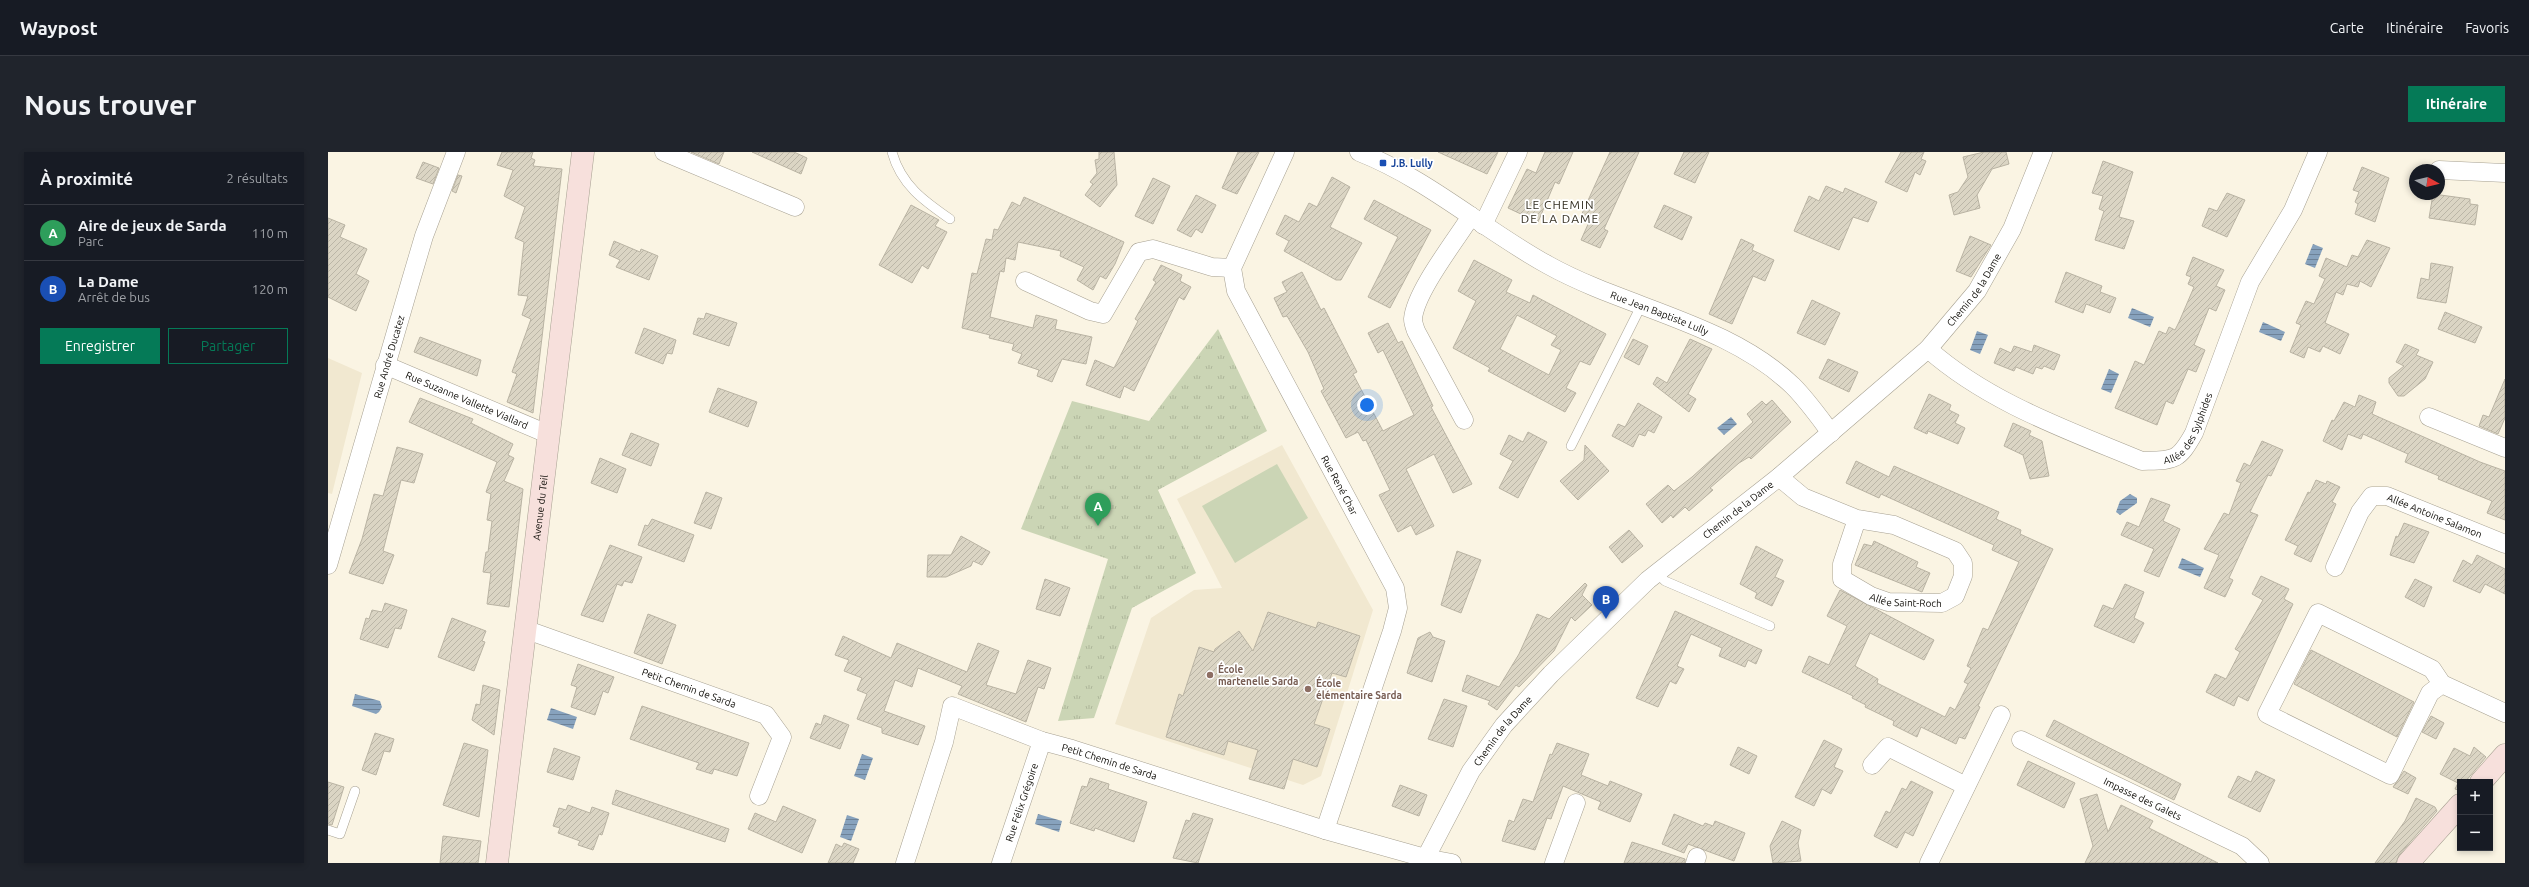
<!DOCTYPE html>
<html lang="fr">
<head>
<meta charset="utf-8">
<style>
	:root { --surface:#171b24; --page:#20242c; --text:#f1f3f6; --muted:#9ea1a6; --line:#363941; --accent:#057a57 }
	body { margin:0; font-family:Ubuntu,sans-serif; background:var(--page); color:var(--text) }
	.controls { position:absolute; right:12px; bottom:12px; display:grid; overflow:hidden; border-radius:0px; box-shadow:0 2px 6px #0003 }
	.controls button { width:36px; height:36px; display:grid; place-items:center; padding:0; border:0; border-bottom:1px solid var(--line); background:var(--surface); color:var(--text); font:20px sans-serif }
	.compass { position:absolute; left:2081px; top:12px; width:36px; height:36px; border-radius:50%; background:var(--surface); box-shadow:0 2px 6px #0003; rotate:98deg }
	.you { position:absolute; left:1039px; top:253px; width:14px; height:14px; margin:-10px; border:3px solid #fff; border-radius:50%; background:#1a73e8; box-shadow:0 0 0 6px #1a73e833 }
	.badge { display:grid; place-items:center; width:26px; height:26px; border-radius:50%; background:var(--accent); color:#fff; font-size:13px; font-weight:700 }
	.pin { position:absolute; translate:-50% -33px; filter:drop-shadow(0 1px 2px #0008) }
	.pin::after { content:''; position:absolute; top:21px; width:14px; height:12px; background:inherit; clip-path:polygon(0 0,100% 0,50% 100%) }
	.list { margin:0; padding:0; list-style:none }
	h2 { display:flex; justify-content:space-between; align-items:center; height:52px; margin:0; padding:0 16px; font-size:17px }
	h2 small { font-size:13px; font-weight:400; color:var(--muted) }
	.list li { display:grid; grid-template-columns:26px 1fr auto; gap:12px; align-items:center; box-sizing:border-box; height:56px; padding:0 16px; border-top:1px solid var(--line) }
	.list b { display:block; font-size:15px; white-space:nowrap }
	.list p { margin:0; font-size:13px; white-space:nowrap; color:var(--muted) }
	.list em { font-size:13px; font-style:normal; color:var(--muted) }
	.actions { display:flex; gap:8px; padding:12px 16px }
	.actions a { flex:1; padding:9px 0; border:1px solid var(--accent); border-radius:0px; text-align:center; font-size:14px; color:var(--accent) }
	.actions .main { background:var(--accent); color:#fff }
	.map { position:relative; flex:none; width:2177px; height:711px; overflow:hidden; border-radius:0px }
	header { display:flex; align-items:center; gap:24px; box-sizing:border-box; height:56px; padding:0 20px; background:var(--surface); border-bottom:1px solid var(--line) }
	header strong { font-size:19px }
	nav { display:flex; gap:22px; margin-inline-start:auto; font-size:14px }
	.intro { display:flex; align-items:center; justify-content:space-between; box-sizing:border-box; height:96px; padding:0 24px }
	h1 { margin:0; font-size:28px }
	.button { padding:10px 18px; border-radius:0px; background:var(--accent); color:#fff; font-size:14px; font-weight:700 }
	main { display:flex; gap:24px; padding:0 24px }
	aside { flex:1; background:var(--surface); border-radius:0px; box-shadow:0 2px 6px #0003 }
	.map>svg:first-child { display:block }
</style>
</head>
<body>
<header>
<strong>Waypost</strong>
<nav><a>Carte</a><a>Itinéraire</a><a>Favoris</a></nav>
</header>
<div class="intro"><h1>Nous trouver</h1><a class="button">Itinéraire</a></div>
<main>
<aside>
<h2>À proximité<small>2 résultats</small></h2>
<ul class="list">
<li><span class="badge" style="background:#2e9e5b">A</span><div><b>Aire de jeux de Sarda</b><p>Parc</p></div><em>110 m</em></li>
<li><span class="badge" style="background:#1a4fb4">B</span><div><b>La Dame</b><p>Arrêt de bus</p></div><em>120 m</em></li>
</ul>
<div class="actions"><a class="main">Enregistrer</a><a>Partager</a></div>
</aside>
<div class="map">
<svg width="2177" height="711" viewBox="0 0 2177 711">
	<defs>
		<pattern id="grass-tufts" width="24" height="20" patternUnits="userSpaceOnUse"><rect width="24" height="20" fill="#cbd5b5"/><path d="M3 7l-1-3M5 7V3M7 7l1-3M15 17l-1-3M17 17v-4M19 17l1-3" fill="none" stroke="#adb69a"/></pattern>
		<pattern id="water-rules" width="6" height="5" patternUnits="userSpaceOnUse"><rect width="6" height="5" fill="#87a2bd"/><path d="M0 2.5h6" fill="none" stroke="#6d8298"/></pattern>
		<pattern id="building-hatch" width="6" height="6" patternUnits="userSpaceOnUse"><rect width="6" height="6" fill="#dbd5c4"/><path d="M-1 1l2-2M0 6l6-6M5 7l2-2" fill="none" stroke="#bbb6a7"/></pattern>
	</defs>
	<rect width="100%" height="100%" fill="#faf4e3"/>
	<path fill="#f1e8d0" d="M0,206L34,221L4,342L0,341Z
		M954,293L1045,458L993,624L975,633L787,572L823,466L866,438L894,436L849,347Z"/>
	<path fill="url(#grass-tufts)" d="M890,177L939,279L830,338L868,421L804,456L766,566L730,569L780,407L693,377L744,249L821,269Z"/>
	<path fill="#cbd5b5" d="M949,312L980,366L907,411L874,354Z"/>
	<path fill="url(#water-rules)" d="M1985,92L1995,96L1987,116L1977,112Z
		M1804,156L1826,165L1822,175L1800,166Z
		M1935,170L1957,180L1953,189L1931,180Z
		M1649,179L1660,183L1652,202L1642,198Z
		M1781,217L1791,222L1783,241L1773,237Z
		M1403,265L1409,272L1396,283L1389,276Z
		M1802,342L1809,346V351L1792,363L1788,360L1792,349Z
		M1854,406L1876,416L1872,425L1850,416Z
		M27,542L52,549L54,555L51,560L48,562L24,554Z
		M223,556L249,565L245,577L219,568Z
		M534,602L545,606L537,628L526,624Z
		M710,662L734,669L731,680L707,672Z
		M519,663L531,667L523,689L512,685Z"/>
	<path fill="url(#building-hatch)" stroke="#b9b3a3" fill-rule="evenodd" d="M174,0H205L203,6L207,8L205,14L234,17L205,261L179,250L189,222L184,220L203,167L194,163L200,144L190,143L196,90L187,86L197,55L176,44L185,18L169,13Z
		M363,0H396L391,12Z
		M424,0H466L479,6L473,22Z
		M771,0H786L789,33L772,55L757,43L765,32L762,30L769,21L767,8L771,7Z
		M910,0H931L909,42L894,36Z
		M1110,0H1170L1159,22Z
		M1217,0H1245L1231,32L1227,30L1210,70L1180,56L1199,17L1208,21Z
		M1282,0H1311L1276,77L1280,79L1272,96L1253,88L1261,70L1252,66Z
		M1356,0H1381L1367,31L1346,22Z
		M1573,0H1596L1593,7L1598,9L1592,23L1587,20L1579,40L1557,30Z
		M1656,0H1678L1681,12L1664,17L1649,43L1652,56L1626,63L1621,43L1630,40L1640,25L1635,5Z
		M1775,9L1805,20L1791,65L1806,69L1796,97L1767,88L1776,59L1771,57L1775,44L1764,41Z
		M95,10L111,16L105,32L88,26Z
		M2034,15L2061,26L2047,70L2027,62L2030,52L2027,50L2031,40L2025,38Z
		M130,23L134,24L128,41L124,39Z
		M1004,25L1022,35L1002,75L1034,91L1013,128H1008L956,99L961,89L948,82L957,63L971,70L981,51L989,55Z
		M825,26L842,34L825,72L807,64Z
		M1498,34L1515,41L1517,36L1549,50L1540,70L1525,65L1511,98L1466,79L1481,44L1491,49Z
		M1899,41L1917,48L1899,85L1874,74L1881,56L1889,59Z
		M2105,42L2142,47V52L2150,53L2147,73L2101,66Z
		M868,43L888,53L874,81L868,77L863,85L849,78Z
		M696,45L796,90L787,112L778,127L772,124L765,138L749,128L756,115L732,104L733,99L690,90L687,108L678,106L676,120L672,119L662,165L705,176L708,163L729,168L727,177L764,185L758,212L734,207L724,230L709,224L711,218L690,211L694,202L684,198L686,192L661,186L662,183L634,176L644,121L649,122L658,87L664,88L666,77L670,78L684,50L692,54Z
		M1046,48L1103,78L1062,156L1040,145L1070,85L1036,67Z
		M583,53L611,68L607,74L619,80L600,117L594,113L584,131L551,113Z
		M1336,53L1364,65L1354,88L1326,75Z
		M0,66L17,73L12,85L39,97L28,122L41,129L28,159L0,145Z
		M1642,84L1663,93L1643,125L1628,119Z
		M1413,87L1426,93L1424,98L1446,108L1437,129L1425,124L1404,172L1381,162Z
		M2039,88L2062,96L2043,135L2032,129L2030,135L2019,132L2015,143L2008,140L1997,171L2021,182L2012,202L1995,194L1992,200L1980,195L1976,206L1962,200L1973,173L1968,171L1978,149L1986,152L1997,127L1991,124L1998,106L2019,115L2024,103L2030,105Z
		M286,89L312,100L313,97L330,104L321,128L288,115L292,108L281,103Z
		M1865,105L1896,118L1888,134L1897,138L1888,159L1881,156L1866,193L1877,198L1868,220L1860,217L1845,252L1838,249L1829,273L1787,256L1807,209L1816,213L1831,179L1838,182L1841,175L1847,178L1851,170L1866,135L1860,132L1863,125L1858,123Z
		M1146,108L1184,128L1178,140L1202,151L1205,143L1278,182L1262,213L1252,209L1238,236L1248,241L1237,260L1160,219L1162,216L1125,196L1148,149L1130,139ZM1189,163L1229,184L1223,193L1233,198L1221,223L1172,197Z
		M2103,111L2125,115L2118,151L2089,146L2093,126L2101,128Z
		M833,113L854,123L852,129L863,135L856,148L851,145L806,239L796,234L792,246L758,233L767,208L786,216L810,169L807,167L828,130L825,128Z
		M974,120L993,158L996,156L1029,220L1025,222L1055,279L1086,263L1055,198L1050,201L1040,181L1060,171L1070,191L1074,189L1105,254L1103,255L1144,332L1125,341L1106,302L1078,317L1106,374L1088,383L1083,373L1070,380L1051,343L1062,338L1038,288L1035,289L1030,280L1018,286L993,239L996,237L980,200L959,164L955,165L946,146L959,140L954,130Z
		M1738,120L1774,134L1772,140L1788,146L1782,161L1758,152L1755,161L1727,150Z
		M1484,148L1512,161L1497,193L1469,181Z
		M2117,160L2154,175L2147,191L2110,177Z
		M378,161L409,171L401,194L365,182L370,166L376,167Z
		M316,176L348,188L344,202L339,201L335,212L307,201Z
		M92,185L153,208L149,224L86,200Z
		M1305,187L1320,194L1311,213L1296,205Z
		M1362,187L1384,197L1360,242L1368,247L1361,260L1325,232L1329,225L1339,231Z
		M2077,192L2091,198L2088,203L2105,210L2097,227L2076,244H2070L2061,231V226L2076,214L2068,210Z
		M1706,193L1732,203L1726,218L1716,214L1714,217L1708,215L1705,222L1688,215L1686,219L1666,211L1672,196L1683,201L1686,194L1704,200Z
		M1500,207L1530,220L1521,240L1491,226Z
		M2177,227V266L2170,282L2151,274L2155,263L2161,265Z
		M390,236L429,250L420,275L381,260Z
		M1601,242L1623,253L1621,258L1631,263L1627,271L1637,276L1630,292L1600,279L1599,282L1586,276Z
		M2031,243L2048,250L2044,262L2152,310L2177,319V368L2159,361L2164,349L2110,327L2111,324L2077,310L2080,302L2035,282L2033,287L2020,282L2014,298L1995,289L2004,268L2006,269L2016,250L2027,255Z
		M92,246L145,267L143,271L185,292L180,303L186,306L176,329L195,337L181,455L159,452L163,421L155,420L158,400H160L164,369L159,368L163,342L158,340L169,310L81,270Z
		M1444,248L1463,270L1423,307L1421,305L1411,311L1382,336L1385,338L1361,359L1357,355L1345,366L1343,363L1334,371L1318,352L1340,333L1346,339L1364,325L1425,270L1419,262L1434,249L1438,253Z
		M1310,251L1334,265L1326,281L1320,278L1317,284L1311,282L1305,295L1284,284L1290,272L1297,275Z
		M1685,271L1703,279L1701,283L1714,289L1721,324L1702,327L1695,303L1676,294Z
		M1200,280L1219,290L1190,346L1171,336L1185,309L1172,302L1181,283L1195,290Z
		M303,281L331,292L323,314L294,303Z
		M1934,289L1955,298L1943,324L1940,323L1922,360L1930,363L1901,426L1905,428L1897,445L1876,436L1891,403L1876,397L1896,361L1901,363L1913,331L1908,329L1916,311L1922,314Z
		M1257,293L1281,319L1250,348L1232,329L1256,308Z
		M69,295L95,302L86,331L73,328L55,399L66,403L55,432L21,421L34,387L46,342L55,344Z
		M272,306L298,317L289,341L263,331Z
		M1528,309L1561,325L1566,314L1671,360L1668,367L1693,378L1692,382L1725,397L1650,554L1652,555L1637,587L1631,585L1628,592L1593,575L1589,585L1565,573L1566,569L1537,555L1538,553L1524,546L1525,544L1474,520L1481,504L1501,513L1519,474L1499,464L1512,438L1606,488L1596,508L1542,481L1527,514L1550,527L1549,531L1617,565L1622,555L1627,558L1640,532L1636,530L1643,516L1639,514L1655,476L1660,478L1691,410L1664,398L1666,393L1615,370L1553,342L1551,346L1518,331Z
		M1988,328L1998,332L1999,329L2012,335L2004,350L2008,352L1983,410L1966,402L1970,394L1957,388L1980,340L1982,341Z
		M378,340L394,346L383,377L366,371Z
		M1823,346L1842,353L1835,369L1852,377L1831,425L1816,419L1826,397L1793,383L1799,370L1811,375Z
		M324,367L366,383L356,410L310,393L317,373L320,374Z
		M2076,371L2101,380L2086,411L2062,403L2068,384L2070,385Z
		M1301,378L1315,394L1294,411L1281,395Z
		M633,384L662,400L654,413L645,409L643,414L618,425H599L600,403H623Z
		M1546,389L1590,410L1588,415L1602,421L1594,440L1527,413L1536,392L1544,394Z
		M282,393L314,405L304,431L296,429L294,434L289,432L275,470L253,463Z
		M1428,394L1455,408L1447,425L1456,429L1444,454L1427,446L1429,441L1412,432Z
		M1129,399L1153,408L1133,461L1113,453Z
		M2149,403L2177,417V442L2157,432L2152,441L2125,429L2135,408L2144,413Z
		M1933,424L1961,437L1956,447L1965,452L1920,549L1910,544L1906,554L1878,540L1887,522L1898,527L1912,500L1907,497L1935,448L1924,442Z
		M717,427L742,436L732,464L708,457Z
		M2087,427L2104,435L2096,455L2077,445Z
		M1257,431L1259,433L1254,443L1264,453L1247,469L1243,465L1226,499L1191,535L1188,533L1169,558L1160,552L1162,549L1134,539L1139,523L1171,535L1191,502L1209,462L1221,467Z
		M1797,432L1816,440L1806,466L1816,471L1806,491L1766,474L1775,453L1785,457Z
		M57,451L79,458L73,477L67,476L60,496L32,487L38,466L41,467L44,458L54,460Z
		M1347,459L1434,498L1428,512L1420,508L1417,515L1391,504L1394,496L1363,482L1349,514L1356,517L1348,532L1342,529L1330,555L1308,546Z
		M940,460L988,476L990,470L1032,484L1018,525L1004,521L986,572L1002,577L989,615L965,607L956,637L921,627L930,598L900,589L896,603L838,585L851,542L855,544L871,495L886,500L887,497L911,479L925,499Z
		M320,462L348,473L334,512L306,501Z
		M124,466L158,479L154,489L157,490L146,519L110,505Z
		M1102,480L1105,485L1117,489L1104,530L1079,521L1090,486Z
		M515,484L563,506L569,491L639,520L650,491L671,499L658,533L688,542L700,508L723,516L716,537L710,535L698,570L630,542L634,534L590,516L584,535L567,528L556,559L597,574L590,593L554,581V576L529,567L539,542L529,538L534,526L516,519L521,508L507,503Z
		M1983,498L2086,550L2069,585L1966,532Z
		M250,512L286,525L280,541L275,539L267,563L243,555L249,535L243,533Z
		M155,533L172,538L166,583L144,568L148,552L152,553Z
		M1116,547L1139,554L1125,595L1100,587Z
		M314,554L421,591L409,624L386,617L384,622L368,617L371,611L302,587Z
		M496,563L521,573L512,597L482,586L488,571L493,573Z
		M2103,564L2116,571L2108,587L2094,580Z
		M1726,568L1853,632L1846,648L1718,584Z
		M47,581L66,587L62,600L56,599L48,623L34,618Z
		M1496,588L1514,597L1506,615L1515,619L1503,642L1494,637L1486,654L1467,645Z
		M136,591L160,598L151,665L115,653Z
		M1229,591L1261,602L1253,623L1280,634L1282,629L1314,642L1302,670L1270,657L1273,650L1235,634L1223,667L1219,666L1207,698L1174,689L1181,668L1186,670L1195,647L1205,650L1222,602L1224,603Z
		M1410,595L1429,604L1421,622L1402,613Z
		M2146,595L2158,605L2137,630H2132L2130,638L2127,637L2130,631L2112,622L2126,596L2142,604Z
		M226,596L252,605L245,628L219,620Z
		M1700,609L1747,631L1736,656L1689,633Z
		M1928,619L1947,628L1932,660L1900,645L1910,624L1923,630Z
		M2076,619L2088,626L2080,642L2065,635Z
		M762,626L781,632L780,637L819,650L806,690L767,676L766,679L742,671L754,634L759,635Z
		M1583,629L1605,640L1585,684L1577,680L1569,696L1546,684L1558,659L1562,661L1574,636L1578,638Z
		M0,630L16,635L4,673L0,672Z
		M1072,633L1099,643L1091,664L1064,654Z
		M288,638L401,677L397,690L284,652Z
		M1769,642L1780,680L1793,653L1825,669L1821,676L1890,711H1757L1765,694L1752,647Z
		M2088,646L2107,655L2109,659L2071,703L2068,711H2047L2077,669Z
		M240,653L262,661L264,655L281,661L274,683L271,682L265,698L250,693L252,689L230,681L232,676L225,674L231,656L238,658Z
		M455,654L488,668L474,701L420,677L427,661L448,670Z
		M865,661L885,667L870,711L845,706L858,668L862,669Z
		M1346,662L1375,674L1377,671L1385,674L1387,669L1417,681L1406,709L1360,692L1356,701L1334,692Z
		M1454,669L1473,678L1470,691L1473,709L1445,711L1442,694Z
		M115,684L153,689L150,711H112Z
		M1304,690L1357,707V711H1296Z
		M516,691L531,697L525,711H500L508,692L514,695Z"/>
	<g fill="none" stroke-linecap="round" stroke-linejoin="round">
		<defs>
			<path id="lane" d="M564,0C573,33 596,49 622,67
				M1243,294L1314,152
				M1329,421L1337,429L1442,474
				M0,678L12,682L27,639"/>
			<g id="street">
				<path d="M336,0L467,55"/>
				<path id="s1" d="M957,0L904,116L908,139L1067,436L1070,456L1064,479L997,678"/>
				<path id="s2" d="M1031,0C1100,27 1156,78 1220,113C1297,156 1400,171 1465,234C1479,248 1491,265 1503,281"/>
				<path d="M2111,18L2177,21"/>
				<path d="M1155,73L1190,0"/>
				<path d="M697,129L762,159L775,162L811,100L825,97L884,115L904,116"/>
				<path id="s3" d="M1600,197C1661,251 1740,278 1814,309C1846,308 1850,310 1866,281L1922,130L1965,58L1990,0"/>
				<path id="s4" d="M57,213L222,283"/>
				<path d="M2101,265L2177,296"/>
				<path d="M1136,268L1088,179C1087,176 1085,171 1085,167C1087,140 1128,88 1143,64"/>
				<path id="s5" d="M1451,325L1475,345L1529,367L1514,412V427L1543,444L1560,450L1614,451L1627,444L1635,424V411L1627,399L1566,373L1529,367"/>
				<path id="s6" d="M0,413L83,128L96,84L128,0"/>
				<path id="s7" d="M2007,415L2032,360L2044,344H2059L2177,392"/>
				<path id="s8" d="M199,478L438,563L454,585L431,644"/>
				<path d="M2114,532L2102,541L2062,623L1939,562L1990,461L2104,517L2114,532L2177,561"/>
				<path id="s9" d="M1693,588L1914,694L1932,711"/>
				<path d="M1544,613L1560,595L1638,634"/>
				<path id="s10" d="M577,711L616,590L624,554L714,589L744,597L997,678L1097,706L1124,711"/>
				<path id="s11" d="M673,711L714,589"/>
				<path id="s12" d="M1095,711L1143,619L1176,573L1223,522L1320,428L1451,325L1600,197L1649,139L1684,77L1715,0"/>
				<path d="M1226,711L1248,651"/>
				<path d="M1367,711L1369,705"/>
				<path d="M1601,711L1673,563"/>
			</g>
			<g id="secondary">
				<path d="M2153,630L2177,603"/>
				<path id="s13" d="M169,711L255,0"/>
				<path d="M2080,711L2132,653"/>
			</g>
		</defs>
		<use href="#lane" stroke="#a7a192" stroke-width="10"/>
		<use href="#street" stroke="#a7a192" stroke-width="19"/>
		<use href="#secondary" stroke="#a7a192" stroke-width="23"/>
		<use href="#lane" stroke="#fff" stroke-width="9"/>
		<use href="#street" stroke="#fff" stroke-width="18"/>
		<use href="#secondary" stroke="#f7e0dc" stroke-width="22"/>
	</g>
	<rect fill="#1a4fb4" stroke="#fff" stroke-width="1.5" x="1051" y="7" width="8" height="8" rx="2"/>
	<g fill="#8d6e63" stroke="#fff" stroke-width="1.5">
		<circle cx="882" cy="523" r="4"/>
		<circle cx="980" cy="537" r="4"/>
	</g>
	<g text-anchor="middle" stroke-width="3.5" stroke-linejoin="round" paint-order="stroke">
		<g font-size="10" font-weight="bold" fill="#164399" stroke="#fff" text-anchor="start">
			<text x="1063" y="15">J.B. Lully</text>
		</g>
		<g font-size="10" fill="#0e0c07" stroke="#fff">
			<text dy="4" stroke="none"><textPath href="#s12" startOffset="803">Chemin de la Dame</textPath></text>
			<text dy="4" stroke="none"><textPath href="#s2" startOffset="342">Rue Jean Baptiste Lully</textPath></text>
			<text dy="4" stroke="none"><textPath href="#s6" startOffset="217">Rue André Ducatez</textPath></text>
			<text dy="4" stroke="none"><textPath href="#s4" startOffset="89">Rue Suzanne Vallette Viallard</textPath></text>
			<text dy="4" stroke="none"><textPath href="#s3" startOffset="307">Allée des Sylphides</textPath></text>
			<text dy="4" stroke="none"><textPath href="#s1" startOffset="371">Rue René Char</textPath></text>
			<text dy="4" stroke="none"><textPath href="#s13" startOffset="358">Avenue du Teil</textPath></text>
			<text dy="4" stroke="none"><textPath href="#s12" startOffset="479">Chemin de la Dame</textPath></text>
			<text dy="4" stroke="none"><textPath href="#s7" startOffset="147">Allée Antoine Salamon</textPath></text>
			<text dy="4" stroke="none"><textPath href="#s5" startOffset="221">Allée Saint-Roch</textPath></text>
			<text dy="4" stroke="none"><textPath href="#s8" startOffset="172">Petit Chemin de Sarda</textPath></text>
			<text dy="4" stroke="none"><textPath href="#s12" startOffset="155">Chemin de la Dame</textPath></text>
			<text dy="4" stroke="none"><textPath href="#s10" startOffset="331">Petit Chemin de Sarda</textPath></text>
			<text dy="4" stroke="none"><textPath href="#s9" startOffset="135">Impasse des Galets</textPath></text>
			<text dy="4" stroke="none"><textPath href="#s11" startOffset="64">Rue Félix Grégoire</textPath></text>
		</g>
		<g font-size="10" font-weight="bold" fill="#785e54" stroke="#fff" text-anchor="start">
			<text x="890" y="521">École<tspan x="890" dy="12">martenelle Sarda</tspan></text>
			<text x="988" y="535">École<tspan x="988" dy="12">élémentaire Sarda</tspan></text>
		</g>
		<g font-size="12" letter-spacing="1" fill="#332e21" stroke="#fff">
			<text x="1232" y="57">LE CHEMIN<tspan x="1232" dy="14">DE LA DAME</tspan></text>
		</g>
	</g>
</svg>
<div class="controls">
<button>+</button>
<button>−</button>
</div>
<svg class="compass" viewBox="-18 -18 36 36"><path d="M0-13l5 13h-10z" fill="#e53935"/><path d="M0 13l5-13h-10z" fill="#9ea1a6"/></svg>
<div class="you"></div>
<div class="pin badge" style="left:770px;top:374px;background:#2e9e5b">A</div>
<div class="pin badge" style="left:1278px;top:467px;background:#1a4fb4">B</div>
</div>
</main>
</body>
</html>
